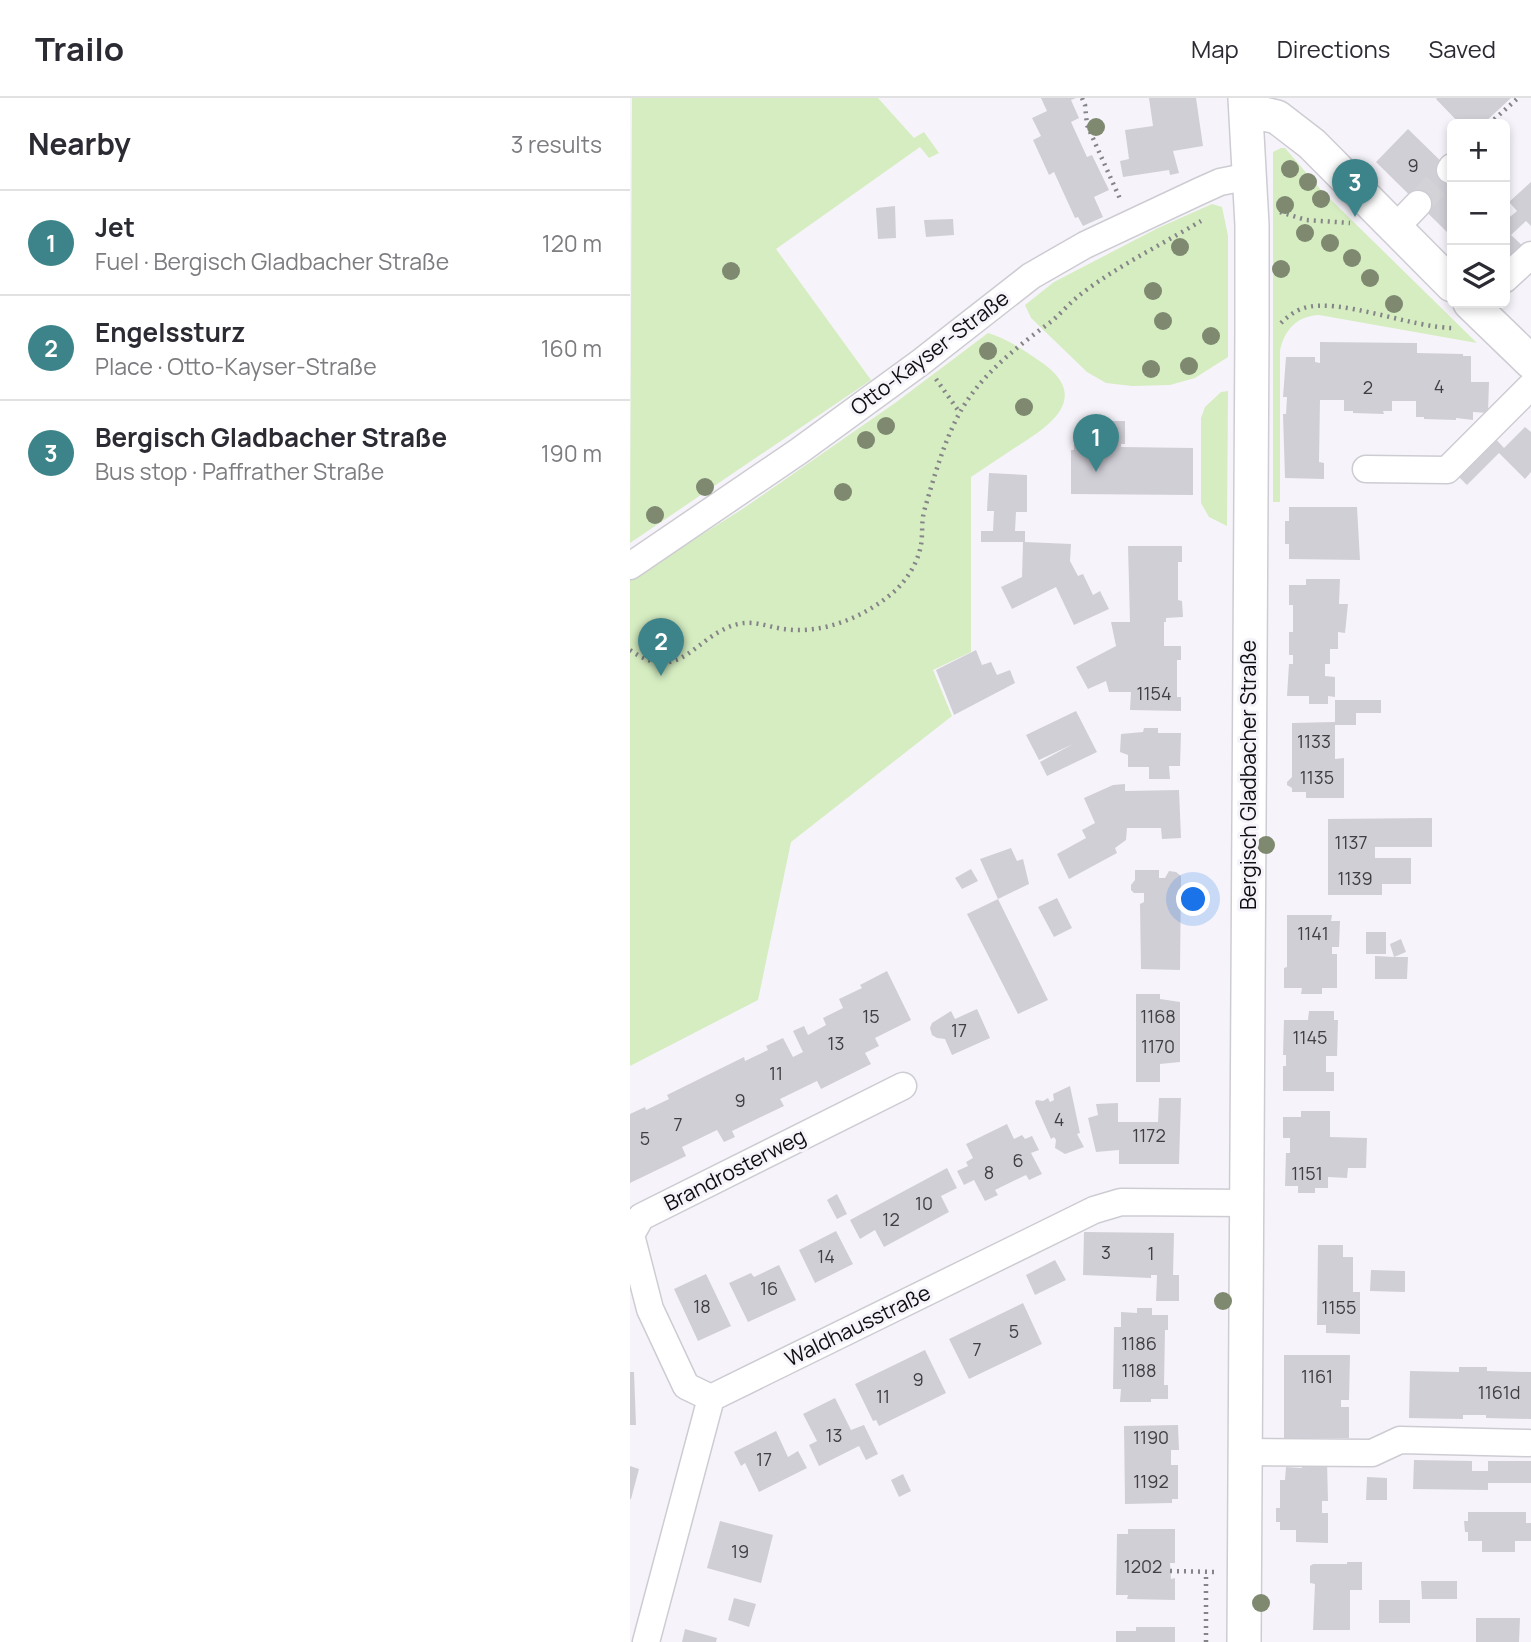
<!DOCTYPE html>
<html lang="en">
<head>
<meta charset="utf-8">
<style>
	:root { --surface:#fff; --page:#f7f7f7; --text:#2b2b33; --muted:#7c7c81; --line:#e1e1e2; --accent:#3c848a }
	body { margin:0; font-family:Manrope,sans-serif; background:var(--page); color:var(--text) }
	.controls { position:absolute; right:21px; top:21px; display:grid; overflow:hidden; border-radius:10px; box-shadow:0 4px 10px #0003 }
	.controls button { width:63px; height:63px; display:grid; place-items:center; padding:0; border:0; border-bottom:2px solid var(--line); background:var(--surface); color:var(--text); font:35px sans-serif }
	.you { position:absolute; left:564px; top:802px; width:24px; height:24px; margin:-18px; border:5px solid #fff; border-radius:50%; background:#1a73e8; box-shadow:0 0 0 10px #1a73e833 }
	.badge { display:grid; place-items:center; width:46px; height:46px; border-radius:50%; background:var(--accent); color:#fff; font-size:23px; font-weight:700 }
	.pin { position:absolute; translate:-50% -58px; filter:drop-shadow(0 2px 4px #0008) }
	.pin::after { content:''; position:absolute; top:37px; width:24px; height:21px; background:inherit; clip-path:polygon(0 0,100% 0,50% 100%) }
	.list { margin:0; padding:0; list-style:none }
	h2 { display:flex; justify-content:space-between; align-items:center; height:91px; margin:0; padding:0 28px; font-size:30px }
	h2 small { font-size:23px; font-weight:400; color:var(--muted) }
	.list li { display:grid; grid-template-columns:46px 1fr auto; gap:21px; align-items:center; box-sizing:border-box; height:105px; padding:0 28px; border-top:2px solid var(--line) }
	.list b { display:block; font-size:26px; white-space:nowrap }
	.list p { margin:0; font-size:23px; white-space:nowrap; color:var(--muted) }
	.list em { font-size:23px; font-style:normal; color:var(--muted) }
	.icon { flex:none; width:38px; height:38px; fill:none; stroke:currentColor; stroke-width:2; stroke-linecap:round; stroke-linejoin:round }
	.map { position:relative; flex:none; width:901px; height:1544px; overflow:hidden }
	header { display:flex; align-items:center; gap:42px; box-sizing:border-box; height:98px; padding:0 35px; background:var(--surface); border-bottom:2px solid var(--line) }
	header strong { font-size:33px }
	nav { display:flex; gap:38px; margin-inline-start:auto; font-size:24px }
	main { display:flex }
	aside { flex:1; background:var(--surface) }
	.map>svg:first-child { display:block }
</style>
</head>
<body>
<header>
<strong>Trailo</strong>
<nav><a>Map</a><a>Directions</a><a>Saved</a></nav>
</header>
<main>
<aside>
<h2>Nearby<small>3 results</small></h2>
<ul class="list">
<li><span class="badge">1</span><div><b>Jet</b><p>Fuel · Bergisch Gladbacher Straße</p></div><em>120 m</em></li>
<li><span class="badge">2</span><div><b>Engelssturz</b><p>Place · Otto-Kayser-Straße</p></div><em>160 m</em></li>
<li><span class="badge">3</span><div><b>Bergisch Gladbacher Straße</b><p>Bus stop · Paffrather Straße</p></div><em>190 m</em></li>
</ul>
</aside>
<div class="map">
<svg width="901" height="1544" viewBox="0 0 901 1544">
	<rect width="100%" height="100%" fill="#f6f4fa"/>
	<path fill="#d5edc1" d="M2,0H248L284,40L294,34L309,55L299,60L290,49L146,151L241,282L0,445Z
		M651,50H655L691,92L847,245L689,217C667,218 654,232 650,253V404H643V54Z
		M582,106L592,109L598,138V259L565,280L540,287L502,288L476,285L457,274L401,220L395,207L424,184L528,130Z
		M358,235C379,241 396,254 414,266C461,301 418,329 386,349C371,359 356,369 341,379V554L303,572L322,618L161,744L128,902L0,968V482L114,410L265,305Z
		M598,293L597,428L579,419L571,405V320L575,309L591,294Z"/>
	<path fill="#d1cfd6" d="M411,0H446L441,2L449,20L441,24L457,59L462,57L479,92L464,99L473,119L453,128L448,119L445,120L424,74L419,77L403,42L411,38L402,20L417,13Z
		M519,0H566L573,48L543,53L549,75L540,77L539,72L493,79L490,63L499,61L495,32L523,28Z
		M807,0H881L853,26H830L806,1Z
		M778,31L822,74V139L746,64Z
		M901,84V128L896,123L881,137L895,150L875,169V123L887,113L879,104Z
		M265,108L266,140L248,141L246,110Z
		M323,121L324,137L296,139L294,122Z
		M690,244L787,245V255L833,256V258H841V284H859L858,315L843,314V322L826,320V322L794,321V319H786V303H762V313H753L754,316L723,315V313H714V302H690L689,364L694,365V381L655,380L653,316H656L657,299H653L656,259H685V264L690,265Z
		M455,323H495V346H491V349L563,350V397L441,396V352H444V344H455Z
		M895,329L901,334V374L895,381L869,355L837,387L825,375L862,337L874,350Z
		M359,375L397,377V414H386L385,433H395V444L441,446L440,463L448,478L453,476L463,497L470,493L479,511L444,527L426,489L382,511L371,489L392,479L393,444H351V433H363L364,413H357Z
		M659,409H727L730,462L659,461V446H655V423H659Z
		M498,448H552V464H548V502L552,503L553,519L536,520V524H534V548H551V562H547V599H551V613L500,612L501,594H479L476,583L458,591L446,569L486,548L481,524H500Z
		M676,481H710L709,506H718L715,535L708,534V551H700V566H695V578L705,579V599L698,598V606H679V598H657L659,566H663V557H659V534H663V507H659V487H676Z
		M346,552L352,567L361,564L367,577L380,572L385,585L324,617L306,572Z
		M705,602H751V615H726V627H705V661L714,660V700H676V694H662V690L657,687V684L662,679V625L705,624Z
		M446,613L467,654L417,678L410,664L443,646L409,662L396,637Z
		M514,630H528V635H551L550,668H539L540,681H519V669H498V657L490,654L491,636L513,634Z
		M495,686V693L549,692L551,740L532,741L531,730H497L496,742L485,750L487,755L439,781L427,756L456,740L452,732L465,725L454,700L483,687Z
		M802,720V749H745V760H781V786H752V797H698V721Z
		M381,750L387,763L393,761L399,786L368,801L350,761Z
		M341,771L348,783L332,791L325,780Z
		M505,772H529V780H535L539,773L546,774L551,778L550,872L511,871L510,806L514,804V795H504L501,792V787L505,782Z
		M427,800L442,830L424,839L408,809Z
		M368,801L418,902L388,916L337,816Z
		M657,817H702L701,823H710L709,849H702V856H707V890H692V896H671L672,890H654V870L657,869Z
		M736,834H756V856H736Z
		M771,841L776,854L764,859H778L777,881H745V858L764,859L760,846Z
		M257,873L281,922L245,940L249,948L235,955L241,966L191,991L187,983L150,1001L154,1008L102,1033L105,1039L94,1044L87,1032L52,1049L56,1058L0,1085V1016L15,1009L16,1012L39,1001L37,997L114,959L115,963L138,952L136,948L153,940L163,959L173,954L163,933L174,928L178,937L196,927L193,920L213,910L209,901L232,890L230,887Z
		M506,896H530V901L550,904V964L530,966V984H506Z
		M347,911L360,940L322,957L315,941L307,940L302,937L300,930L302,925L321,913L325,921Z
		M679,913H704V922H708L707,958H696V974H704V993H653V968H656V957H653L654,922H678Z
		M440,988L450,1035L447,1036L454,1049L435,1056L425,1050L426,1042L424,1039L421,1041L405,1005L406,1002L413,1003L418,1000L420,1004L424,1002L423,996Z
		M529,1000H551L549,1066H489V1052L466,1054L458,1020L468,1017L466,1006L488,1005V1024H528Z
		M671,1013H700V1039L737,1040L736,1070H718L717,1080L698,1079V1090H685V1095H668V1088H655L656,1055H660V1040H653V1019H671Z
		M377,1026L384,1041L392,1037L395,1041L402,1038L409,1052L401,1055L412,1076L399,1082L396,1077L365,1092L368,1097L355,1103L344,1082L334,1087L327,1073L338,1068L336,1064L343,1060L336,1046Z
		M317,1070L327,1090L311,1098L319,1114L254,1149L245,1132L230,1141L220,1122Z
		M207,1096L217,1116L207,1121L197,1102Z
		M206,1133L223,1166L185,1185L169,1152Z
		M454,1134L544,1135L543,1177H549V1203H526L527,1177H521V1180L453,1177Z
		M688,1147H713V1159H723V1194H730V1236L696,1235V1227H687Z
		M425,1162L436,1182L405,1197L396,1177Z
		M149,1167L166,1202L118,1224L99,1185L121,1175L124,1179Z
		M741,1172L775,1173V1194L740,1193Z
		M76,1176L101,1228L68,1243L44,1191Z
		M393,1205L412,1246L339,1281L319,1241Z
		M507,1210H522V1217H538V1232H535L534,1287H538V1301H521V1304H490L491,1291H483L484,1229H491V1214L507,1215Z
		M295,1252L316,1295L249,1328L246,1322L243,1323L225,1286Z
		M654,1257H720L719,1302H711V1309H719V1340H654Z
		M829,1269H857V1273L901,1274V1321L856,1320V1317H833V1321L779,1320L780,1273L829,1274Z
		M0,1274H4L6,1327H0Z
		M205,1300L221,1332L234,1327L248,1356L236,1362L229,1348L189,1368L179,1347L187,1343L173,1316Z
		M548,1327L549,1352H541V1367H548V1401H542V1405L495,1406L494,1328Z
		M146,1333L158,1359L168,1353L177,1370L129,1394L115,1365L111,1368L104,1354Z
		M784,1362L842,1363V1373H858V1363H901V1385H858V1392L783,1391Z
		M672,1363H697L698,1403H692V1415H698V1445L666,1444V1432H650V1424H646V1410H650V1382H655L656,1369L672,1370Z
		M0,1368L9,1371L1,1401H0Z
		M273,1376L281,1393L269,1399L261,1382Z
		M737,1379L757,1380V1402H736Z
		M838,1414H896V1425H901V1443H885V1454H852V1443H838V1434H835L834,1423H838Z
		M90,1423L143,1437L131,1485L77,1470Z
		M498,1431H545V1465H540L541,1481L545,1480V1502L497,1501L498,1497H486L487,1436H498Z
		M717,1464H732V1492H720V1532H683L685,1486L680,1485V1468L683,1466H717Z
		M791,1483H827V1501H792Z
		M104,1500L126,1506L119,1529L98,1522Z
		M749,1502H780V1525H749Z
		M846,1520H890L889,1544H846Z
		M506,1529H545V1544H486V1533H506Z
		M55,1531L87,1540L86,1544H52Z"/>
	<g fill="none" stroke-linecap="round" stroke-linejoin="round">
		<path stroke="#d3d2d7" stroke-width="26" stroke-dasharray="26 13" stroke-linecap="butt" d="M788,106L820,72"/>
		<defs>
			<path id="minor" d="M820,72L822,69
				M765,130L788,106
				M875,181L901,157
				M736,371L817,372L901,288
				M0,468L169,353L291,264L401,178L455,147L570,93L590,84L620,78
				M81,1300L56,1288L20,1211L1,1137L11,1119L273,988
				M615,1354L742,1355L770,1342L898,1345
				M16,1544L81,1300L464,1112L491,1104L616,1105"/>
			<path id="major" d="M616,12L647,19L682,46L822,187
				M840,205L901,264
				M614,1544L622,232V127L615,0"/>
		</defs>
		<use href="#minor" stroke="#ceccd3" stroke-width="29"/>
		<use href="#major" stroke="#ceccd3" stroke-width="36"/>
		<path stroke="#858488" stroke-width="4.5" stroke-dasharray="2 5" stroke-linecap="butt" d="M452,0L455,7L457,27L491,103
			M859,26L888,0
			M650,114L676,122L720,125
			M651,225C657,219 666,212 674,210C709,199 782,230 824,230
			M306,281L330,315
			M0,552C51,588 64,537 108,526C124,522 138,529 154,531C193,537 237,518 266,492C278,480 288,464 291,447C293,435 291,422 295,410C304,379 314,344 329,316C350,277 388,248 422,223C430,216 437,208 445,201C454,193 465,186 475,179C506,159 539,142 571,123
			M540,1473L586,1474
			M576,1544V1474"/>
		<use href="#minor" stroke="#fff" stroke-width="26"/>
		<use href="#major" stroke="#fff" stroke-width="33"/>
	</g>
	<g fill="#7e8970">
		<circle cx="466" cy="29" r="9"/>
		<circle cx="660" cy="71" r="9"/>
		<circle cx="678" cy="84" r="9"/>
		<circle cx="691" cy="101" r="9"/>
		<circle cx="655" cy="107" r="9"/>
		<circle cx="675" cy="135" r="9"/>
		<circle cx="700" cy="145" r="9"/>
		<circle cx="550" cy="149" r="9"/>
		<circle cx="722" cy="160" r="9"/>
		<circle cx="651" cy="171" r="9"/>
		<circle cx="101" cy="173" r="9"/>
		<circle cx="740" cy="180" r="9"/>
		<circle cx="523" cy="193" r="9"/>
		<circle cx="764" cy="206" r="9"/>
		<circle cx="533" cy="223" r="9"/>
		<circle cx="581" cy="238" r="9"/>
		<circle cx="358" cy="253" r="9"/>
		<circle cx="559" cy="268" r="9"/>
		<circle cx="521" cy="271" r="9"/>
		<circle cx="394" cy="309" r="9"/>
		<circle cx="256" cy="328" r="9"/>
		<circle cx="236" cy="342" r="9"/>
		<circle cx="75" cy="389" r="9"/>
		<circle cx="213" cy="394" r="9"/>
		<circle cx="25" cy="417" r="9"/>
		<circle cx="636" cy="747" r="9"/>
		<circle cx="593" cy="1203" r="9"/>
		<circle cx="631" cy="1505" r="9"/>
	</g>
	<g text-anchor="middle" stroke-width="6" stroke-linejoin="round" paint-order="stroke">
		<g font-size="18" fill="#403f42">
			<text x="783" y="74">9</text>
			<text x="809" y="295">4</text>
			<text x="738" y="296">2</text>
			<text x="524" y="602">1154</text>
			<text x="684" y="650">1133</text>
			<text x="687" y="686">1135</text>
			<text x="721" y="751">1137</text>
			<text x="725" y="787">1139</text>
			<text x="683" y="842">1141</text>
			<text x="241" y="925">15</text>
			<text x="528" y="925">1168</text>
			<text x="329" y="939">17</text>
			<text x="680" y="946">1145</text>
			<text x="206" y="952">13</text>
			<text x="528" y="955">1170</text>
			<text x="146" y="982">11</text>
			<text x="110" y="1009">9</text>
			<text x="429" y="1028">4</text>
			<text x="48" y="1033">7</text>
			<text x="519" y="1044">1172</text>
			<text x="15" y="1047">5</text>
			<text x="388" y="1069">6</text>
			<text x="359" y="1081">8</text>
			<text x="677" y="1082">1151</text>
			<text x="294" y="1112">10</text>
			<text x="261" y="1128">12</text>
			<text x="476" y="1161">3</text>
			<text x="521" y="1162">1</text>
			<text x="196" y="1165">14</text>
			<text x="139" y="1197">16</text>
			<text x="72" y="1215">18</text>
			<text x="709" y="1216">1155</text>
			<text x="384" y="1240">5</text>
			<text x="509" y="1252">1186</text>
			<text x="347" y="1258">7</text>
			<text x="509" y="1279">1188</text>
			<text x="687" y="1285">1161</text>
			<text x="288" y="1288">9</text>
			<text x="869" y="1301">1161d</text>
			<text x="253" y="1305">11</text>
			<text x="204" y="1344">13</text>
			<text x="521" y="1346">1190</text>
			<text x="134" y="1368">17</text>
			<text x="521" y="1390">1192</text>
			<text x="110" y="1460">19</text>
			<text x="513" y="1475">1202</text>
		</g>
		<g font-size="21" fill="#0f0f11" stroke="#f6f4fa">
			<text transform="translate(300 255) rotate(-37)" y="7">Otto-Kayser-Straße</text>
			<text transform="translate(619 677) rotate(-90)" y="7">Bergisch Gladbacher Straße</text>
			<text transform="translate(105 1072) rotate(-27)" y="7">Brandrosterweg</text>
			<text transform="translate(228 1228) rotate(-26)" y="7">Waldhausstraße</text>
		</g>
	</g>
</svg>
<div class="controls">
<button>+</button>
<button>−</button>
<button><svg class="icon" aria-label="layers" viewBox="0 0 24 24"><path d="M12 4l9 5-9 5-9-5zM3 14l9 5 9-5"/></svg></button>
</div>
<div class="you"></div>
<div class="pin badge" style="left:466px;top:374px">1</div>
<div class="pin badge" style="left:31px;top:578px">2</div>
<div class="pin badge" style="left:725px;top:119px">3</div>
</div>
</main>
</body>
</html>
